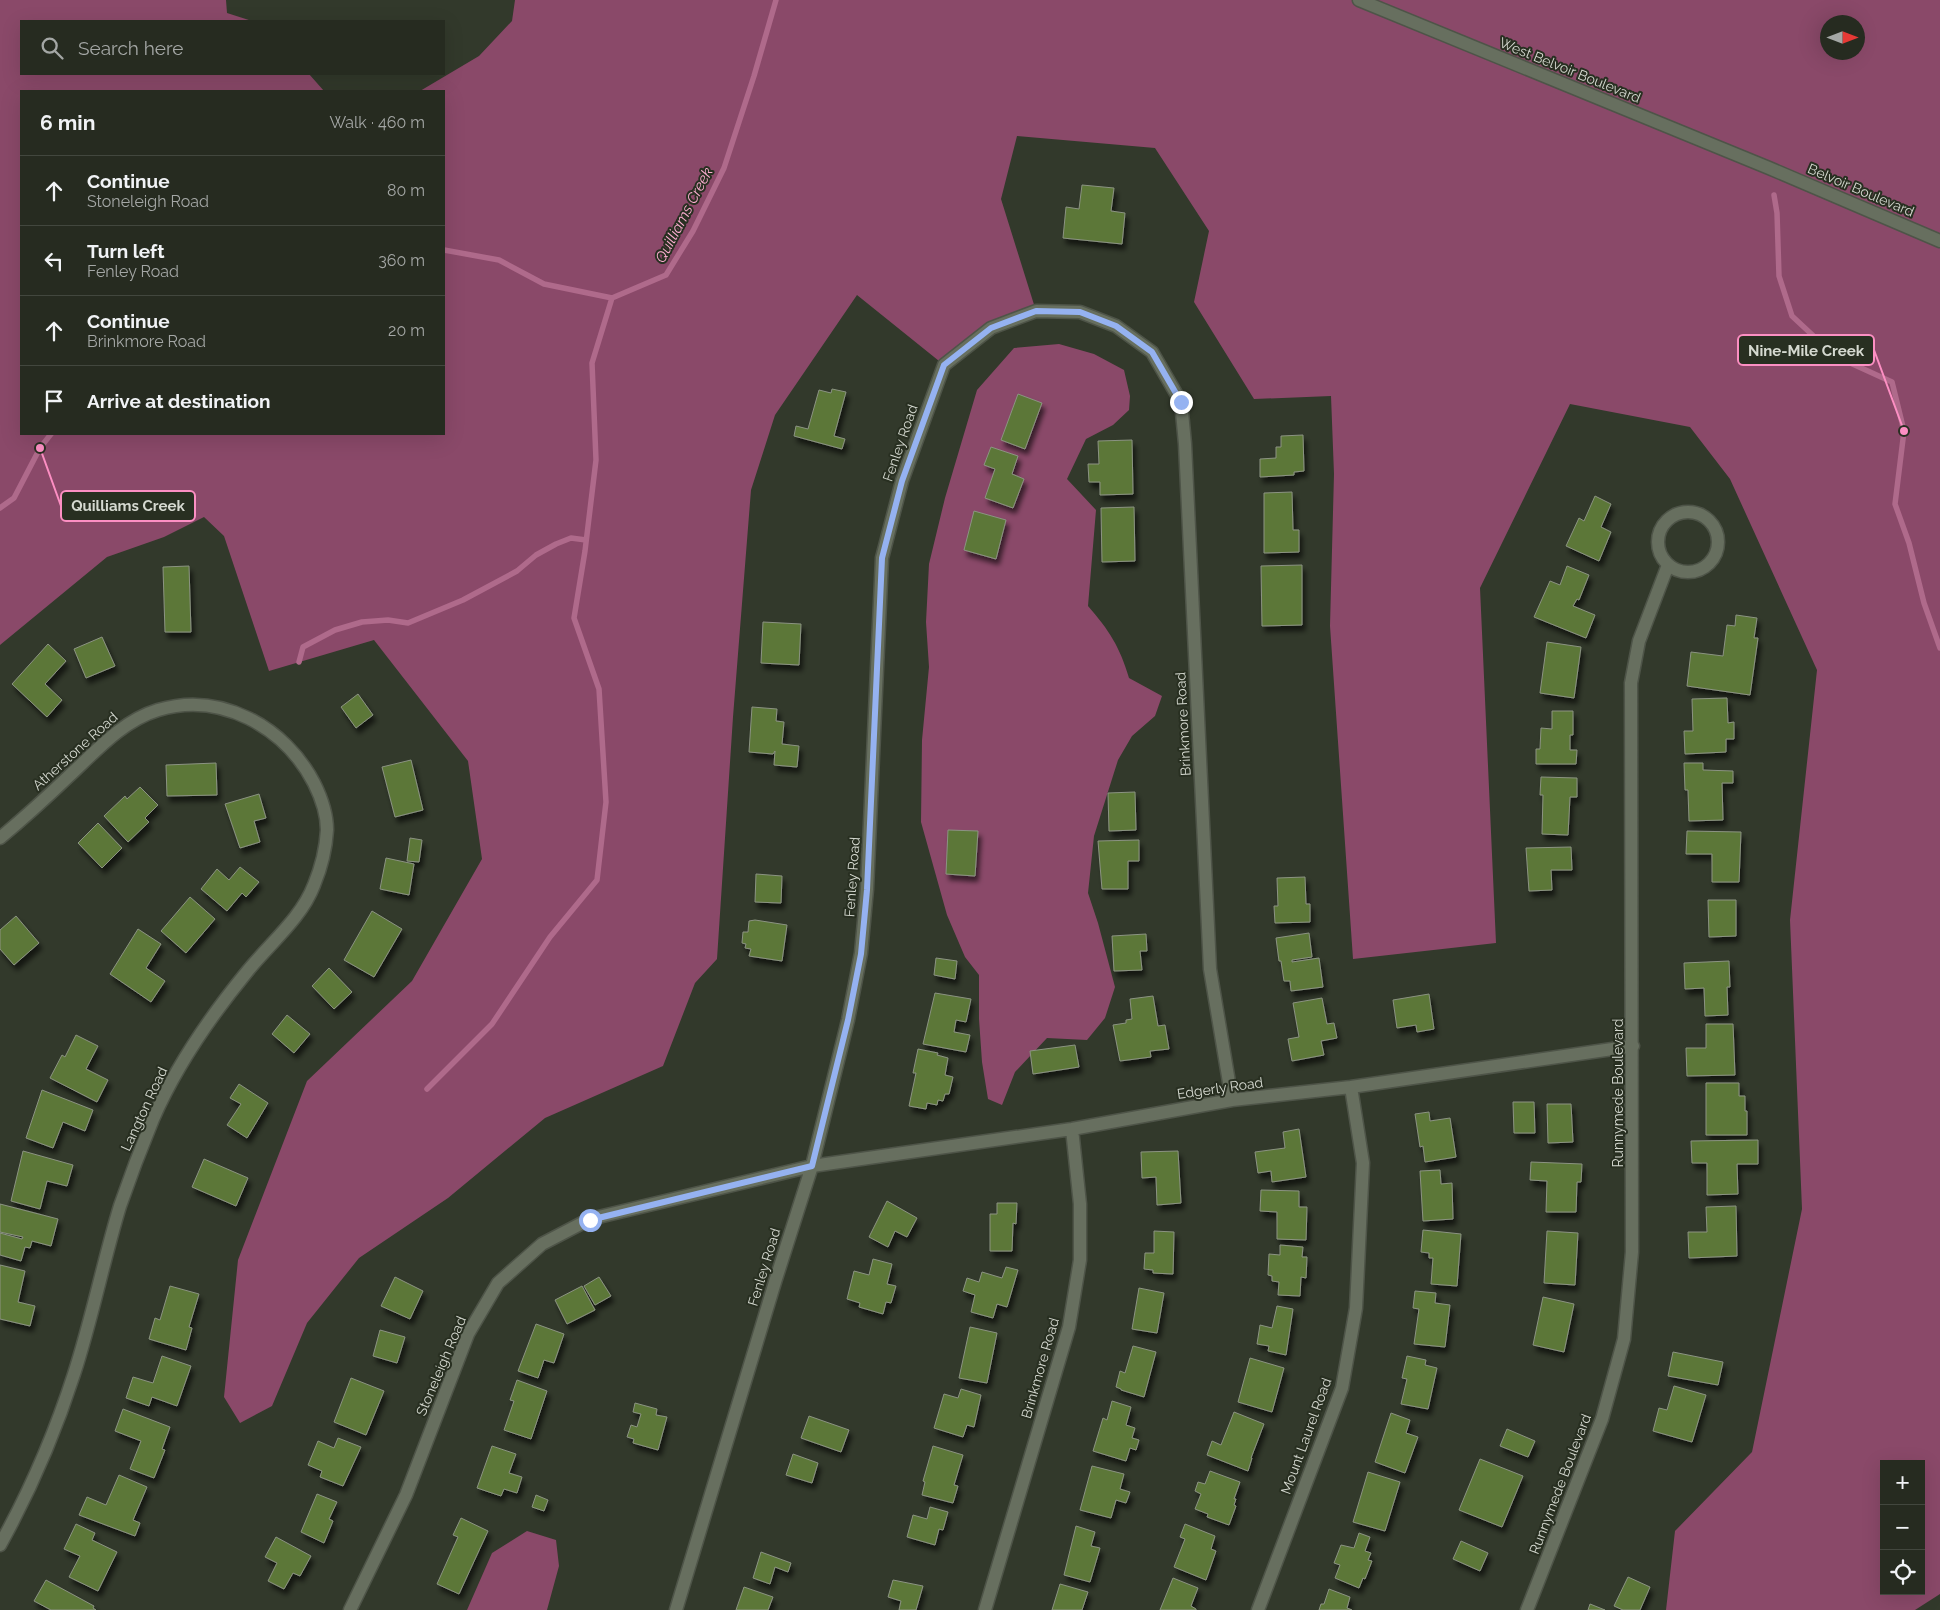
<!DOCTYPE html>
<html lang="en">
<head>
<meta charset="utf-8">
<style>
	:root { --surface:#262b20; --page:#32372d; --text:#f1f3f6; --muted:#a4a7a5; --line:#42473e }
	body { margin:0; font-family:Raleway,sans-serif; background:var(--page); color:var(--text) }
	.controls { position:absolute; right:15px; bottom:15px; display:grid; overflow:hidden; border-radius:0px; box-shadow:0 5px 20px #0002 }
	.controls button { width:45px; height:45px; display:grid; place-items:center; padding:0; border:0; border-bottom:1px solid var(--line); background:var(--surface); color:var(--text); font:25px sans-serif }
	.compass { position:absolute; left:1820px; top:15px; width:45px; height:45px; border-radius:50%; background:var(--surface); box-shadow:0 5px 20px #0002; rotate:90deg }
	.stop { position:absolute; width:15px; height:15px; margin:-11px; border:4px solid #95b2f1; border-radius:50%; background:#fff }
	.stop.end { background:#95b2f1; border-color:#fff; box-shadow:0 1px 5px #0008 }
	.list { margin:0; padding:0; list-style:none }
	h2 { display:flex; justify-content:space-between; align-items:center; height:65px; margin:0; padding:0 20px; font-size:21px }
	h2 small { font-size:16px; font-weight:400; color:var(--muted) }
	.list li { display:grid; grid-template-columns:32px 1fr auto; gap:15px; align-items:center; box-sizing:border-box; height:70px; padding:0 20px; border-top:1px solid var(--line) }
	.list b { display:block; font-size:19px; white-space:nowrap }
	.list p { margin:0; font-size:16px; white-space:nowrap; color:var(--muted) }
	.list em { font-size:16px; font-style:normal; color:var(--muted) }
	.icon { flex:none; width:28px; height:28px; fill:none; stroke:currentColor; stroke-width:2; stroke-linecap:round; stroke-linejoin:round }
	.map { position:relative; flex:none; width:1940px; height:1610px; overflow:hidden }
	.search { position:absolute; background:var(--surface); box-shadow:0 5px 20px #0002; left:20px; top:20px; width:425px; height:55px; display:flex; align-items:center; gap:12px; box-sizing:border-box; padding:0 18px; border-radius:0px; color:var(--muted); font-size:19px }
	.panel { position:absolute; background:var(--surface); box-shadow:0 5px 20px #0002; left:20px; top:90px; width:425px; height:345px; border-radius:0px }
	.map>svg:first-child { display:block }
</style>
</head>
<body>
<div class="map">
<svg width="1940" height="1610" viewBox="0 0 1940 1610">
	<defs>
		<filter id="shadow"><feDropShadow dx="3" dy="5.5" stdDeviation="2.5" flood-color="#0009"/></filter>
	</defs>
	<rect width="100%" height="100%" fill="#32392b"/>
	<path fill="#8a4969" fill-rule="evenodd" d="M0,0H226L227,13L252,21H21V74H309L324,91H21V434H444V91H420L479,56L512,21L515,0H1940V1594L1915,1610H1666L1675,1531L1752,1452L1802,1209L1790,920L1817,670L1730,479L1690,427L1570,404L1480,588L1496,943L1353,959L1330,626L1334,474L1331,396L1254,399L1194,302L1209,231L1155,148L1017,136L1001,199L1036,311L991,328L944,365L857,295L775,415L751,490L733,717L717,959L695,983L663,1066L545,1118L448,1198L359,1258L307,1323L272,1406L240,1423L224,1397L238,1260L307,1081L412,981L482,859L468,761L374,640L269,671L224,536L204,517L164,537L107,557L0,645ZM1828,22H1858V52H1828ZM1884,1464H1921V1591H1884Z
		M1059,344L1094,354L1124,370L1130,396L1129,410L1113,425L1086,439L1067,479L1096,510L1088,606C1109,630 1120,647 1129,678L1162,696L1155,716L1132,736L1118,760L1094,836L1088,893L1098,923L1115,987L1105,1018L1087,1040L1047,1038L1015,1072L1002,1105L988,1099L982,1062L979,1019V975L965,957L947,915L921,822L922,740L929,667L926,622L929,564L945,498L977,390L1014,348Z
		M527,1531L556,1540L559,1566L547,1610H467L492,1553Z"/>
	<g fill="none" stroke-linecap="round" stroke-linejoin="round">
		<path stroke="#af6a8b" stroke-width="5.5" d="M1774,195L1777,213L1779,276L1792,316L1835,356L1892,382L1904,431L1895,504L1909,543L1924,603L1940,648
			M444,250L499,260L544,284L612,298L666,275L693,231L724,168L754,76L776,0
			M0,508L14,498L40,448L51,434
			M299,662L303,647L335,630L362,622L388,620L408,623L463,600L517,571L536,555L556,544L571,538L586,540
			M427,1089L492,1024L550,937L597,880L606,802L599,689L574,618L585,551L596,460L592,363L612,298"/>
	</g>
	<path fill="#5c7737" stroke="#8b9382" filter="url(#shadow)" d="M1082,185L1114,188L1111,211L1125,213L1122,244L1063,238L1066,207L1079,209Z
		M832,389L846,392L834,436L845,439L842,449L794,436L796,426L808,429L819,390L831,393Z
		M1018,394L1042,403L1025,449L1001,440Z
		M1303,435L1304,471L1294,472V475L1260,477V459L1276,458V447H1281V436Z
		M1132,440L1133,494L1100,495V482H1089L1088,464H1099L1098,441Z
		M991,447L1018,456L1012,474L1024,479L1013,508L985,498L995,469L984,465Z
		M1292,492L1293,530H1299V552L1264,553V493Z
		M1595,496L1611,504L1601,527L1611,532L1599,561L1566,546L1579,518L1584,521Z
		M1134,507L1135,561L1102,562L1101,508Z
		M974,511L1006,520L996,559L964,550Z
		M1302,565V625L1262,626L1261,566Z
		M189,566L191,632H165L163,567Z
		M1567,566L1589,575L1579,600L1577,599L1573,606L1595,615L1586,638L1534,617L1550,581L1560,585Z
		M1736,615L1757,618L1754,638H1758L1750,695L1687,686L1691,652L1723,656L1727,625L1735,626Z
		M763,622L801,624L799,665L761,663Z
		M102,637L115,666L86,678L74,649Z
		M1547,642L1581,647L1574,698L1540,693Z
		M48,644L66,661L45,684L62,700L47,717L12,684Z
		M358,694L373,715L356,728L341,707Z
		M1727,698L1728,723L1734,722V739H1726V752L1685,754L1684,731H1693L1692,699Z
		M752,707L777,709L776,721L784,722L782,744L799,746L797,767L774,765L775,751L773,754L749,752Z
		M1552,711H1573V735H1570V750H1577L1576,764H1536V749H1540L1541,728L1552,729Z
		M411,760L423,810L395,817L382,767Z
		M216,763L217,795L167,796L166,765Z
		M1684,763H1703V770L1733,771V783H1722L1723,820L1689,821L1688,790H1685Z
		M1541,777L1577,778V797H1570L1568,835L1542,834L1543,795H1540Z
		M140,787L158,805L145,818L149,822L128,842L104,816L125,796L127,799Z
		M1135,792L1136,830L1109,831L1108,793Z
		M259,794L266,818L254,821L260,842L240,848L225,804Z
		M98,823L122,848L102,868L78,843Z
		M948,830L978,831L975,876L946,874Z
		M1687,831L1741,832L1739,882H1712V854H1686Z
		M410,838L422,840L419,862L407,861Z
		M1139,840V861H1128V889H1102L1098,841Z
		M1571,847L1572,870H1551L1552,890L1529,891L1526,848Z
		M386,858L414,864L409,895L380,889Z
		M240,867L259,882L246,897L242,893L227,911L201,889L217,869L229,880Z
		M756,874L782,876L781,903L755,902Z
		M1305,877L1306,904H1310V922L1275,923L1274,906H1278L1277,878Z
		M190,897L215,919L186,953L161,931Z
		M1708,900H1736V936L1709,937Z
		M372,911L402,929L374,977L344,960Z
		M16,916L39,943L14,965L0,949V930Z
		M755,920L787,925L782,961L749,956L751,949L745,948L746,944L742,943L743,932H748L749,921Z
		M138,929L161,944L146,968L165,981L151,1002L110,974Z
		M1309,933L1312,957L1292,960V962L1319,958L1323,987L1291,991L1290,981H1284L1281,961H1279L1276,938Z
		M1146,934L1147,951H1140L1142,970L1114,971L1112,936Z
		M936,958L957,961L955,979L934,975Z
		M1729,961L1730,987H1727L1728,1015L1705,1016L1704,988L1685,989L1684,963Z
		M329,968L352,992L334,1009L312,986Z
		M935,993L971,999L966,1022L956,1020L954,1032L970,1035L966,1052L923,1044Z
		M1429,994L1434,1029L1417,1032L1416,1025L1397,1028L1393,1000Z
		M1153,996L1158,1026L1165,1025L1169,1049L1150,1051L1151,1057L1120,1061L1113,1025L1126,1023V1020L1132,1019L1130,999Z
		M1322,998L1327,1024L1334,1023L1337,1038L1321,1041L1324,1055L1292,1061L1288,1039L1299,1037L1293,1003Z
		M287,1015L310,1034L294,1053L272,1034Z
		M1706,1024H1733L1735,1075L1687,1076L1686,1048H1706Z
		M76,1035L98,1046L86,1069L108,1080L97,1102L50,1078L62,1055L65,1057Z
		M1075,1045L1079,1067L1033,1074L1030,1051Z
		M918,1049L938,1053L937,1055L948,1058L945,1075L953,1077L949,1094H945L943,1101L938,1100L937,1105L927,1103L926,1109L909,1106L916,1073H913Z
		M1706,1083H1739V1096H1745V1111H1747V1135H1706Z
		M239,1084L268,1103L247,1138L227,1125L241,1104L230,1098Z
		M42,1090L93,1110L85,1131L63,1122L53,1148L26,1138Z
		M1513,1102H1534L1535,1133H1514Z
		M1547,1104H1571L1573,1142L1548,1143Z
		M1429,1112L1430,1121L1450,1118L1456,1157L1425,1162L1423,1146L1420,1147L1415,1114Z
		M1299,1129L1306,1177L1272,1182L1271,1171L1258,1173L1255,1152L1285,1148L1283,1132Z
		M1758,1140V1164H1737L1738,1194L1707,1195V1163H1692L1691,1141Z
		M23,1151L73,1165L67,1186L47,1181L40,1209L11,1201Z
		M1178,1151L1181,1203L1157,1205L1156,1177L1142,1178L1141,1152Z
		M204,1159L248,1178L236,1206L192,1187Z
		M1531,1162L1582,1164L1581,1182H1577L1576,1212H1546L1547,1181L1530,1180Z
		M1440,1170L1441,1184L1452,1183L1453,1219L1423,1221L1420,1171Z
		M1261,1190L1299,1191V1207H1307L1306,1240L1277,1239V1212L1260,1211Z
		M887,1201L917,1218L907,1237L895,1231L888,1247L869,1237Z
		M997,1203H1017L1016,1224L1013,1223L1012,1251H990V1214H997Z
		M0,1204L58,1219L51,1246L32,1241L30,1248L25,1247L21,1261L0,1255V1233L22,1239L23,1237L0,1232Z
		M1736,1206L1737,1256L1689,1258L1688,1232H1707L1706,1207Z
		M1423,1230L1461,1234L1457,1286L1431,1284L1433,1258H1429V1253L1421,1252Z
		M1154,1231L1174,1232L1173,1274L1153,1273V1270L1144,1269L1145,1253H1154Z
		M1547,1231L1578,1233L1575,1285L1544,1283Z
		M1280,1245L1303,1247L1302,1257H1307L1306,1278L1301,1277L1300,1296L1278,1295L1279,1282L1272,1281V1276L1268,1275L1269,1254L1280,1255Z
		M873,1259L892,1264L887,1284L896,1286L891,1303L886,1302L883,1314L859,1307L860,1303L847,1299L854,1271L869,1275Z
		M0,1265L25,1271L18,1302L35,1306L30,1326L0,1319Z
		M1006,1267L1018,1270L1007,1307L997,1304L993,1318L971,1312L975,1295L963,1291L967,1278L979,1282L982,1272L1002,1278Z
		M395,1277L423,1291L410,1319L381,1306Z
		M599,1277L611,1296L595,1305L584,1286Z
		M170,1286L199,1294L189,1327L192,1328L186,1350L149,1339L155,1318L160,1320Z
		M582,1286L595,1310L567,1324L555,1300Z
		M1139,1288L1164,1293L1157,1333L1132,1329Z
		M1415,1291L1436,1293L1435,1303L1450,1305L1445,1347L1414,1344L1419,1309L1413,1308Z
		M1543,1297L1574,1304L1564,1352L1533,1345Z
		M1277,1306L1293,1309L1286,1355L1268,1351L1269,1346L1257,1344L1260,1325L1272,1328Z
		M536,1324L564,1334L554,1363L544,1360L538,1378L518,1371Z
		M970,1327L997,1333L987,1383L959,1378Z
		M380,1330L405,1337L397,1363L373,1356Z
		M1133,1346L1156,1352L1144,1397L1121,1390V1389L1116,1387L1120,1371L1125,1373Z
		M1673,1352L1723,1362L1718,1385L1668,1376Z
		M162,1356L191,1366L177,1406L152,1397L149,1406L126,1398L133,1377L153,1383Z
		M1407,1356L1426,1360L1425,1365L1437,1368L1428,1409L1401,1404L1407,1379L1402,1378Z
		M1250,1358L1284,1368L1272,1412L1238,1402Z
		M351,1378L384,1391L366,1435L334,1422Z
		M517,1380L547,1391L531,1439L504,1430L514,1401L510,1400Z
		M1674,1386L1706,1395L1692,1442L1653,1431L1659,1408L1667,1410Z
		M961,1389L981,1395L974,1427L967,1425L963,1437L934,1428L944,1394L958,1398Z
		M1112,1401L1131,1407L1126,1425L1135,1428L1132,1438L1139,1440L1136,1450L1130,1448L1126,1461L1093,1451L1103,1418L1107,1420Z
		M635,1403L657,1409L656,1415L667,1417L658,1450L633,1443L634,1439L627,1437L631,1425L637,1427L641,1414L633,1412Z
		M123,1409L170,1427L162,1449L165,1450L154,1478L130,1469L141,1441L115,1431Z
		M1234,1412L1264,1424L1251,1458H1252L1248,1471L1207,1455L1212,1441L1221,1445Z
		M1391,1413L1410,1420L1406,1433L1418,1437L1405,1473L1375,1462Z
		M809,1416L849,1430L841,1452L801,1438Z
		M1507,1429L1535,1441L1528,1457L1500,1446Z
		M338,1438L361,1447L343,1486L320,1477L322,1471L308,1465L318,1441L334,1448Z
		M492,1446L516,1454L509,1473L522,1477L517,1493L504,1489L501,1496L477,1488Z
		M933,1446L963,1455L954,1485L958,1486L953,1503L922,1495L925,1482L923,1481Z
		M793,1454L818,1463L812,1483L786,1475Z
		M1480,1459L1523,1476L1502,1527L1459,1510Z
		M1092,1466L1124,1474L1120,1489L1130,1492L1126,1503L1116,1500L1111,1518L1080,1510Z
		M1210,1471L1240,1482L1234,1499H1236L1234,1505L1236,1506L1229,1525L1207,1517L1208,1514L1195,1509L1201,1494L1195,1491L1198,1482L1205,1484Z
		M1368,1472L1400,1482L1385,1531L1353,1522Z
		M119,1475L147,1487L133,1520L140,1523L135,1536L79,1515L87,1497L106,1505Z
		M317,1494L337,1502L329,1519L333,1521L324,1543L301,1532Z
		M536,1495L548,1500L544,1511L532,1507Z
		M930,1507L948,1512L943,1530L939,1529L935,1545L907,1537L913,1515L927,1519Z
		M461,1518L488,1531L459,1594L437,1584L458,1537L453,1535Z
		M76,1524L95,1533L92,1540L117,1552L98,1591L69,1577L80,1556L64,1549Z
		M1185,1524L1215,1536L1211,1549L1216,1551L1206,1580L1174,1567L1185,1539L1180,1537Z
		M1076,1526L1095,1532L1091,1546L1100,1548L1090,1582L1064,1575Z
		M1359,1533L1370,1537L1365,1551L1371,1553L1368,1560L1372,1561L1365,1579L1363,1578L1359,1588L1335,1578L1340,1565L1334,1563L1341,1545L1354,1548Z
		M276,1537L311,1556L300,1576L293,1573L284,1589L268,1581L277,1563L265,1557Z
		M1461,1541L1488,1553L1480,1571L1453,1559Z
		M761,1552L791,1563L788,1572L775,1567L770,1584L753,1578Z
		M1628,1577L1650,1587L1640,1610H1623L1614,1606Z
		M1173,1578L1198,1588L1191,1606L1196,1609V1610H1160Z
		M46,1580L94,1606L93,1608L96,1610H51L34,1601Z
		M893,1580L923,1586L916,1610H899L901,1601L888,1597Z
		M1060,1584L1088,1592L1082,1610H1052Z
		M744,1587L773,1597L768,1610H736Z
		M1329,1589L1350,1597L1347,1608L1352,1610H1319L1321,1604H1324Z
		M1590,1604L1605,1610H1588Z"/>
	<g fill="none" stroke-linecap="round" stroke-linejoin="round">
		<defs>
			<path id="minor" d="M1658 542a30 30 0 1 1 60 0a30 30 0 1 1-60 0Z
				M0,838C24,818 47,797 69,776C96,751 122,721 158,710C221,691 285,727 314,783C321,797 327,815 327,830C326,848 321,868 314,885C301,919 269,944 246,973C210,1017 176,1066 153,1119C141,1148 130,1177 120,1206C103,1262 92,1319 74,1374C55,1433 30,1491 0,1545
				M350,1610L406,1495L468,1334L498,1283L542,1244L590,1219L812,1166L1072,1129L1232,1100L1351,1087L1633,1046
				M676,1610L775,1282L812,1166L848,1020L861,953L867,889L882,558L902,481L944,365L991,328L1036,311L1080,312L1116,326L1152,352L1181,402L1185,444L1210,969L1232,1100
				M985,1610L1069,1327L1080,1260V1204L1072,1129
				M1258,1610L1342,1388L1356,1308L1363,1163L1351,1087
				M1527,1610L1602,1419L1624,1339L1632,1252L1631,683L1639,641L1668,565"/>
			<path id="tertiary" d="M1359,0L1769,168L1940,241"/>
		</defs>
		<use href="#minor" stroke="#4e5448" stroke-width="15"/>
		<use href="#tertiary" stroke="#4e5448" stroke-width="15"/>
		<use href="#minor" stroke="#676f5f" stroke-width="12"/>
		<use href="#tertiary" stroke="#676f5f" stroke-width="12"/>
	</g>
	<g fill="none" stroke-linecap="round" stroke-linejoin="round">
		<path stroke="#95b2f1" stroke-width="6" d="M590,1220L812,1166L848,1020L861,954L867,890L882,558L902,481L944,365L991,328L1036,311L1080,312L1116,326L1152,352L1181,402"/>
	</g>
	<g text-anchor="middle" stroke-width="4" stroke-linejoin="round" paint-order="stroke">
		<g font-size="14" fill="#d5d9d0" stroke="#282f21">
			<text transform="translate(1570 70) rotate(22)" y="5">West Belvoir Boulevard</text>
			<text transform="translate(1861 190) rotate(23)" y="5">Belvoir Boulevard</text>
			<text transform="translate(900 443) rotate(-71)" y="5">Fenley Road</text>
			<text transform="translate(1183 724) rotate(-93)" y="5">Brinkmore Road</text>
			<text transform="translate(75 751) rotate(-42)" y="5">Atherstone Road</text>
			<text transform="translate(852 877) rotate(-86)" y="5">Fenley Road</text>
			<text transform="translate(1220 1088) rotate(-8)" y="5">Edgerly Road</text>
			<text transform="translate(1618 1093) rotate(-90)" y="5">Runnymede Boulevard</text>
			<text transform="translate(144 1109) rotate(-65)" y="5">Langton Road</text>
			<text transform="translate(764 1267) rotate(-73)" y="5">Fenley Road</text>
			<text transform="translate(441 1366) rotate(-67)" y="5">Stoneleigh Road</text>
			<text transform="translate(1040 1368) rotate(-74)" y="5">Brinkmore Road</text>
			<text transform="translate(1306 1436) rotate(-70)" y="5">Mount Laurel Road</text>
			<text transform="translate(1560 1484) rotate(-69)" y="5">Runnymede Boulevard</text>
		</g>
		<g font-size="15" font-style="italic" fill="#fbadd0" stroke="#282f21">
			<text transform="translate(684 215) rotate(-62)" y="5">Quilliams Creek</text>
		</g>
	</g>
	<path fill="none" stroke="#fc8fc3" stroke-width="2" d="M1904 431L1874 350M40 448L61 506"/>
	<g fill="#fc8fc3" stroke="#282f21" stroke-width="2">
		<circle cx="1904" cy="431" r="5"/>
		<circle cx="40" cy="448" r="5"/>
	</g>
	<g fill="#282f21" stroke="#fc8fc3" stroke-width="2">
		<rect x="1738" y="335" width="136" height="30" rx="5"/>
		<rect x="61" y="491" width="134" height="30" rx="5"/>
	</g>
	<g font-size="15" text-anchor="middle" font-weight="bold" fill="#d5d9d0">
		<text x="1806" y="356">Nine-Mile Creek</text>
		<text x="128" y="511">Quilliams Creek</text>
	</g>
</svg>
<div class="controls">
<button>+</button>
<button>−</button>
<button><svg class="icon" aria-label="locate" viewBox="0 0 24 24"><circle cx="12" cy="12" r="6"/><path d="M12 2v4M12 18v4M2 12h4M18 12h4"/></svg></button>
</div>
<svg class="compass" viewBox="-18 -18 36 36"><path d="M0-13l5 13h-10z" fill="#e53935"/><path d="M0 13l5-13h-10z" fill="#a4a7a5"/></svg>
<div class="stop" style="left:590px;top:1220px"></div>
<div class="stop end" style="left:1181px;top:402px"></div>
<div class="search"><svg class="icon" aria-label="search" viewBox="0 0 24 24"><circle cx="10" cy="10" r="6"/><path d="M15 15l6 6"/></svg>Search here</div>
<section class="panel">
<h2>6 min<small>Walk · 460 m</small></h2>
<ul class="list">
<li><svg class="icon" aria-label="ahead" viewBox="0 0 24 24"><path d="M12 20V5M6 11l6-6 6 6"/></svg><div><b>Continue</b><p>Stoneleigh Road</p></div><em>80 m</em></li>
<li><svg class="icon" aria-label="left" viewBox="0 0 24 24"><path d="M17 20v-9H6M10 6l-5 5 5 5"/></svg><div><b>Turn left</b><p>Fenley Road</p></div><em>360 m</em></li>
<li><svg class="icon" aria-label="ahead" viewBox="0 0 24 24"><path d="M12 20V5M6 11l6-6 6 6"/></svg><div><b>Continue</b><p>Brinkmore Road</p></div><em>20 m</em></li>
<li><svg class="icon" aria-label="arrive" viewBox="0 0 24 24"><path d="M6 21V4h12l-3 4 3 4H6"/></svg><div><b>Arrive at destination</b></div></li>
</ul>
</section>
</div>
</body>
</html>
